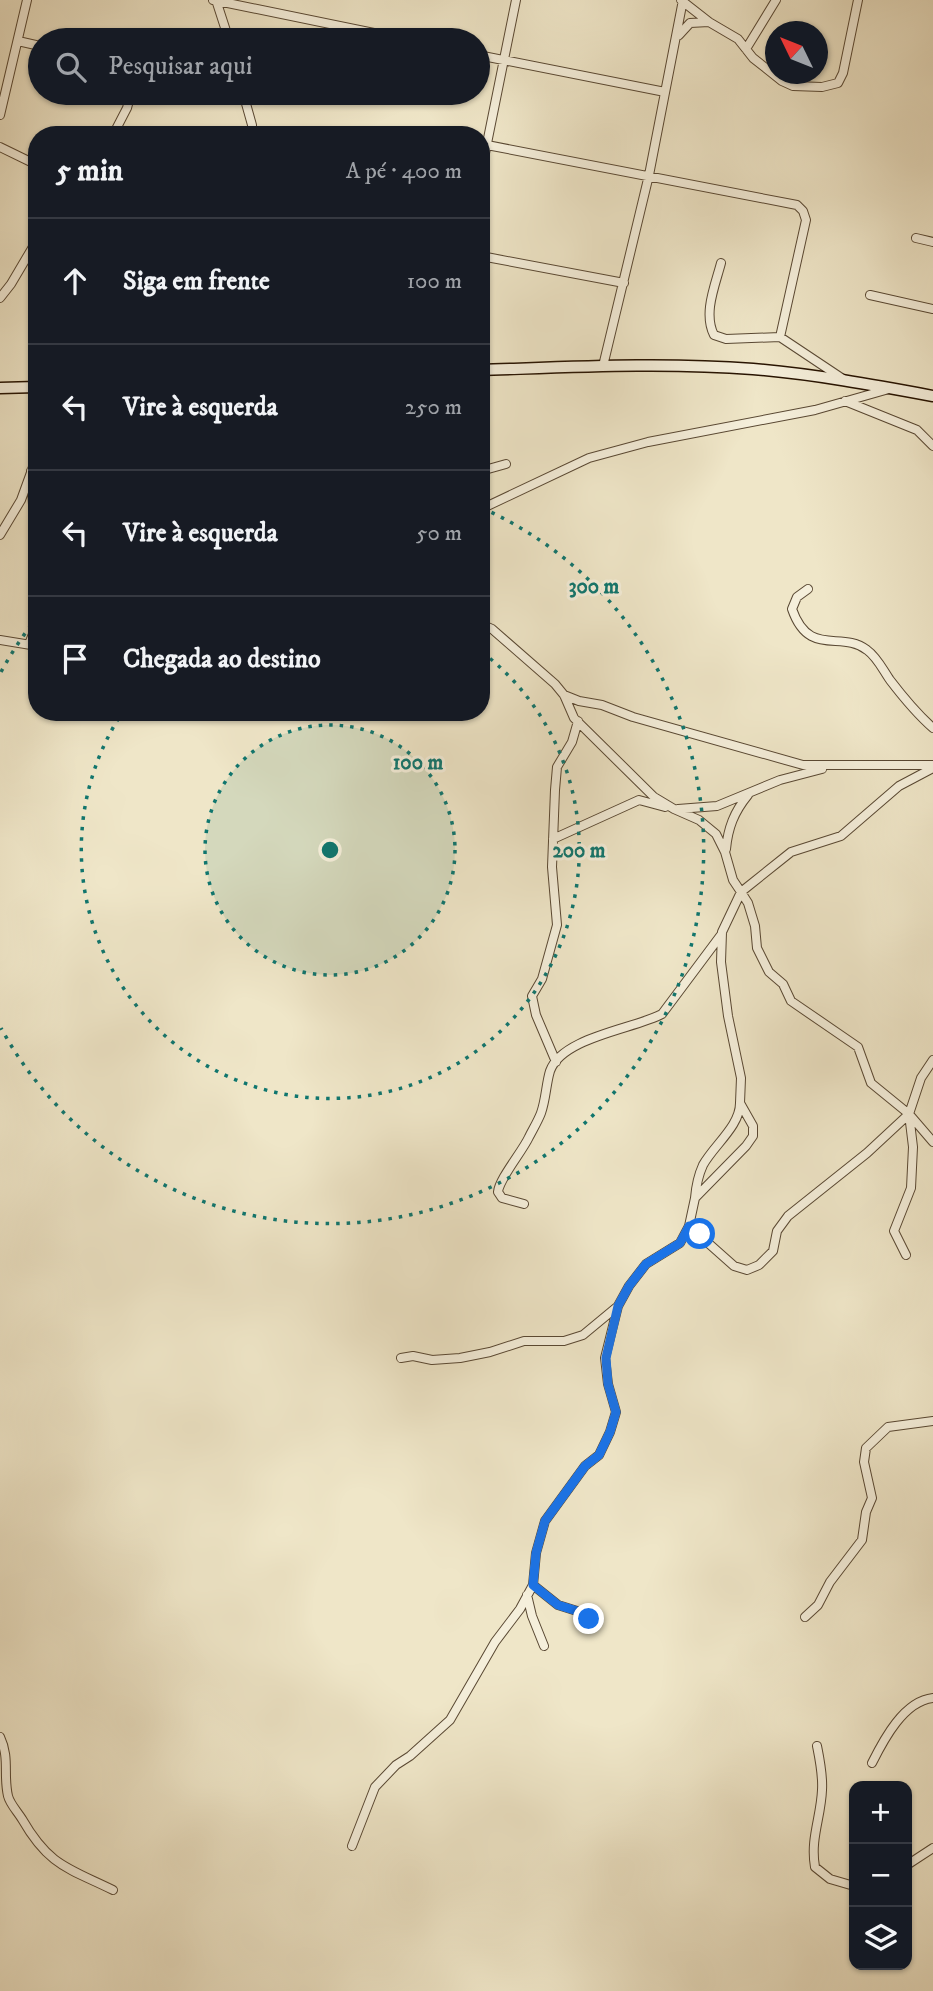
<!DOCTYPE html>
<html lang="pt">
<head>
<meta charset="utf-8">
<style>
	:root { --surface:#171b24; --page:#20242c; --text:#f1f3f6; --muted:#9ea1a6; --line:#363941 }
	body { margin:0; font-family:"IM FELL DW Pica",serif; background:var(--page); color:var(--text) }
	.controls { position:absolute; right:21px; bottom:21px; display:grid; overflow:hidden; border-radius:14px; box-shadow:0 2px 5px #0004 }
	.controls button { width:63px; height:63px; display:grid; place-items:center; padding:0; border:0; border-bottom:2px solid var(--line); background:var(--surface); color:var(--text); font:35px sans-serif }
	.compass { position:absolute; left:765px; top:21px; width:63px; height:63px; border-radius:50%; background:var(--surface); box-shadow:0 2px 5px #0004; rotate:313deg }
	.stop { position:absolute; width:21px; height:21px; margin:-16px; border:5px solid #1a73e8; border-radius:50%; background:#fff }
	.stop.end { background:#1a73e8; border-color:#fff; box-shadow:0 2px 7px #0008 }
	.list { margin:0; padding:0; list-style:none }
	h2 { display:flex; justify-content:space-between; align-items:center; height:91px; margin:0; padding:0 28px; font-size:30px }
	h2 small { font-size:23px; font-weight:400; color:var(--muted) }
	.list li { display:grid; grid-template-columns:46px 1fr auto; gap:21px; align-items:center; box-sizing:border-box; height:126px; padding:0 28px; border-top:2px solid var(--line) }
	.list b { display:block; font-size:26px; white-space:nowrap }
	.list em { font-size:23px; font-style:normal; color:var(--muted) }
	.icon { flex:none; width:38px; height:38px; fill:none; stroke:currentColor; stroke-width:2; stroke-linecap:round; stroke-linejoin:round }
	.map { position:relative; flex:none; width:933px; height:1991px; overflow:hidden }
	.search { position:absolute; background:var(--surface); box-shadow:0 2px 5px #0004; left:28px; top:28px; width:462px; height:77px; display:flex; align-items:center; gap:18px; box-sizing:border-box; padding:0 24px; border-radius:38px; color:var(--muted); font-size:26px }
	.panel { position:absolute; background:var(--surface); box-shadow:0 2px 5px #0004; left:28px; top:126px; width:462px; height:595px; border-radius:28px }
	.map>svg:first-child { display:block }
</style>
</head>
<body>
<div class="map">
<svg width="933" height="1991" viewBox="0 0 933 1991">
	<rect width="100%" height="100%" fill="#efe6c8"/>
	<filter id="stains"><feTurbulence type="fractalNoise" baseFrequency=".00286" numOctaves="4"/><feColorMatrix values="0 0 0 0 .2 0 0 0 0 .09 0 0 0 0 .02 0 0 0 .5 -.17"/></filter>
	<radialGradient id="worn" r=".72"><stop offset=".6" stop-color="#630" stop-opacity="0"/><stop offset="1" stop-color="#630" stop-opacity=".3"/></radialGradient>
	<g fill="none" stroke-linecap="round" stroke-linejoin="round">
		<defs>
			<path id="minor" d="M213,0L408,40
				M216,0L229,40
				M681,0L709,22L738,39L753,58L782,81L793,86L822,87L838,83L843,73L858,0
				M679,35L690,23L709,22
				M18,41L40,46
				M746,49L776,0
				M478,55L665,92
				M243,93L252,125V135
				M0,115L27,0
				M113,135L127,108L131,93
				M487,145L797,205L803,211L806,220L780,337
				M0,147L37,165
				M481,173L516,0
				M916,238L933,242
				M481,256L624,283
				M721,263C715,286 703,313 714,335L726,339L780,337L843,379
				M870,295L933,309
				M0,298L11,284L37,240
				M603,366L649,175L683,0
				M845,401L917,430L933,446
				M31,471L37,572
				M481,471L506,464
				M481,509L589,458L648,442L815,410L889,389
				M0,535L21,500L37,456
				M808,589L797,597L792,609C809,658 841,630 867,650C877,657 883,670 890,680C903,697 917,714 933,728
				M481,624L492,629L555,684L564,695L574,718L654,797L674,809L699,820L716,834L725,852L733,880L741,892L791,852L841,836L899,786L933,768
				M0,640L37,646
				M29,644L37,624
				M564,695L579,701L602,705L633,717L803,765H933
				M678,809L717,806L780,780L822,769
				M553,839L639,800L665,807
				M726,849C728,828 734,812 748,795
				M933,1060L921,1078L909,1114L867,1153L788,1216L777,1231L773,1251L759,1265L747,1270L734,1266L689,1226L695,1198L746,1146L753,1136V1126L740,1103L741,1078L728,1016L721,962L722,932L741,892L748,903L755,926L757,948L769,972L783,984L791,1001L858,1047L871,1083L909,1114L933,1142
				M556,1062L536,1015L532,996L542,979L557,925L552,867L555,790L557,767L572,742L578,721
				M695,1198C696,1186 698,1176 703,1165C714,1145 740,1126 740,1103
				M524,1204L502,1198L498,1192C499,1179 522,1152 529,1137C533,1129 538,1121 541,1113C546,1099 546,1084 550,1071C562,1037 634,1029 662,1014L721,935
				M906,1255L894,1231L911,1188L913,1147L909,1114
				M401,1358L413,1356L432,1360L460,1358L490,1352L524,1341H564L583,1335L618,1306
				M533,1585L558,1605L577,1611L589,1619
				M527,1595L532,1616L544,1646
				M805,1617L818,1605L830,1582L862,1540L866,1512L872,1498L864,1462L866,1448L888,1427L933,1421
				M0,1737C10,1758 3,1774 8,1796C10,1804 17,1811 22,1819C49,1866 68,1868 113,1890
				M817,1746C820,1761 823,1775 822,1790C821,1817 810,1839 815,1867L830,1879L854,1886
				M872,1763C884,1739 904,1701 933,1698
				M352,1846L375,1787L396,1765L410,1756L450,1720L495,1642L520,1609L533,1585L536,1553L545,1521L585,1466L599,1455L610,1432L616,1412L608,1384L605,1358L618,1306L629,1286L646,1264L680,1243L689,1226
				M907,1865L933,1848"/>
			<path id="secondary" d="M481,370C572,367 663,362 753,369C813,374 874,385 933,396
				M0,388L37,387"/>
		</defs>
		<use href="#minor" stroke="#594833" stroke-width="10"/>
		<use href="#secondary" stroke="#271301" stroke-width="13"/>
		<use href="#minor" stroke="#f5efdb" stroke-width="8"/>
		<use href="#secondary" stroke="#f5efdb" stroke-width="10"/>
	</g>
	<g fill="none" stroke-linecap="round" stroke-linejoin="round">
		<path stroke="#1a73e8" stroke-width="9" d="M589,1619L577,1611L558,1605L533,1585L536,1553L545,1521L585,1466L599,1455L610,1432L616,1412L608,1384L606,1358L618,1306L629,1286L646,1264L680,1243L689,1226L700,1234"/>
	</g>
	<circle cx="330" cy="850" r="125" fill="#0f766e" fill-opacity=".12"/>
	<g fill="none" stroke="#0f766e" stroke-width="3.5" stroke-dasharray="3.5 7">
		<circle cx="330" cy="850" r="125"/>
		<path d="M482 652A249 249 0 1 1 122 713"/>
		<path d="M1 672A374 374 0 0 1 35 620M482 508A374 374 0 1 1 1 1028"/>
	</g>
	<circle cx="330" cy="850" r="10" fill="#0f766e" stroke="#f5efdb" stroke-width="3.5"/>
	<g font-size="21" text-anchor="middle" font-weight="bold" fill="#0f766e" stroke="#f5efdb" stroke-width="6" stroke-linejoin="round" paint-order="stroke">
		<text x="594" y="593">300 m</text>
		<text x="418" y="769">100 m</text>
		<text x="579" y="857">200 m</text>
	</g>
	<rect width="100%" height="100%" filter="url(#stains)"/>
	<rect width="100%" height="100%" fill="url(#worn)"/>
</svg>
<div class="controls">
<button>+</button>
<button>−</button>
<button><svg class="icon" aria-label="layers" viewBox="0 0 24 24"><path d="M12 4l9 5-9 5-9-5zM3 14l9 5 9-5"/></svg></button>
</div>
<svg class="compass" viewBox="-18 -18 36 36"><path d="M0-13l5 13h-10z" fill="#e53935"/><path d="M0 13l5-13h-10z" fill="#9ea1a6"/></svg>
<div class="stop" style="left:700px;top:1234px"></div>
<div class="stop end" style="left:589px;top:1619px"></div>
<div class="search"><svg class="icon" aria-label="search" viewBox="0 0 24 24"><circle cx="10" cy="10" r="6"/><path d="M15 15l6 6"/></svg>Pesquisar aqui</div>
<section class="panel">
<h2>5 min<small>A pé · 400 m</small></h2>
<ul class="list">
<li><svg class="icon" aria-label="ahead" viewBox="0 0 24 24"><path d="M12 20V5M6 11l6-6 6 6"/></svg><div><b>Siga em frente</b></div><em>100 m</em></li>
<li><svg class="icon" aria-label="left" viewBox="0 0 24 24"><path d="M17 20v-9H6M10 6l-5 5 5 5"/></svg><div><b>Vire à esquerda</b></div><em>250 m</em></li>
<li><svg class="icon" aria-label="left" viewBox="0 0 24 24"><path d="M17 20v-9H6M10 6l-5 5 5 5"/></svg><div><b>Vire à esquerda</b></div><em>50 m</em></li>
<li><svg class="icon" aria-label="arrive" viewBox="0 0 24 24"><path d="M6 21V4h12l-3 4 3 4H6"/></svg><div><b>Chegada ao destino</b></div></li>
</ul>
</section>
</div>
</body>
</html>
